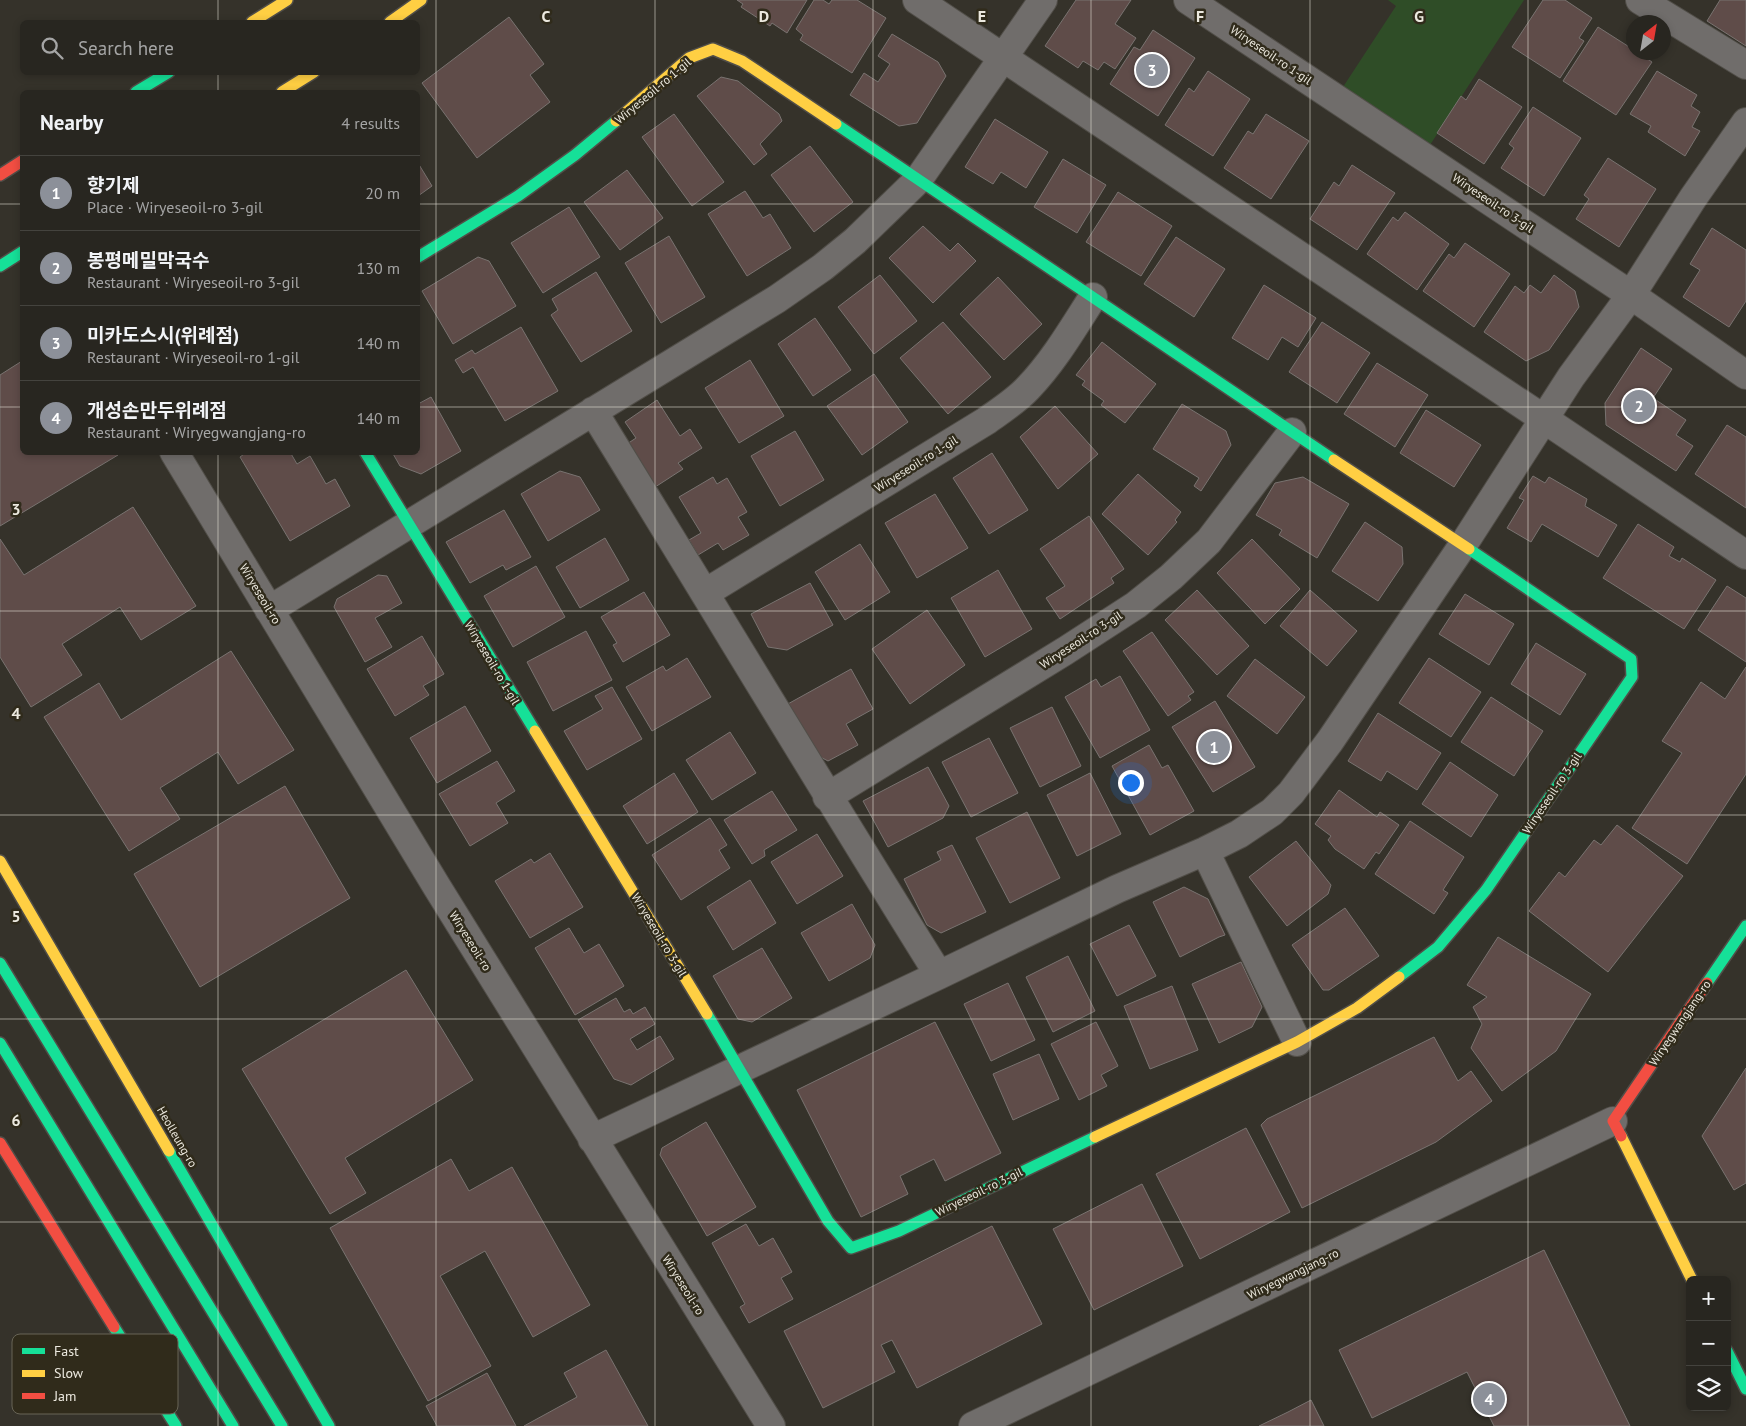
<!DOCTYPE html>
<html lang="en">
<head>
<meta charset="utf-8">
<style>
	:root { --surface:#282620; --page:#34322d; --text:#f1f3f6; --muted:#a5a5a5; --line:#44433e; --accent:#8c9099 }
	body { margin:0; font-family:"PT Sans","Noto Sans KR",sans-serif; background:var(--page); color:var(--text) }
	.controls { position:absolute; right:15px; bottom:15px; display:grid; overflow:hidden; border-radius:8px; box-shadow:0 2px 8px #0003 }
	.controls button { width:45px; height:45px; display:grid; place-items:center; padding:0; border:0; border-bottom:1px solid var(--line); background:var(--surface); color:var(--text); font:25px sans-serif }
	.compass { position:absolute; left:1626px; top:15px; width:45px; height:45px; border-radius:50%; background:var(--surface); box-shadow:0 2px 8px #0003; rotate:31deg }
	.you { position:absolute; left:1130px; top:782px; width:18px; height:18px; margin:-12px; border:4px solid #fff; border-radius:50%; background:#1a73e8; box-shadow:0 0 0 8px #1a73e833 }
	.badge { display:grid; place-items:center; width:32px; height:32px; border-radius:50%; background:var(--accent); color:#fff; font-size:16px; font-weight:700 }
	.pin { position:absolute; translate:-50% -50%; border:2px solid #fff; box-shadow:0 1px 5px #0006 }
	.list { margin:0; padding:0; list-style:none }
	h2 { display:flex; justify-content:space-between; align-items:center; height:65px; margin:0; padding:0 20px; font-size:21px }
	h2 small { font-size:16px; font-weight:400; color:var(--muted) }
	.list li { display:grid; grid-template-columns:32px 1fr auto; gap:15px; align-items:center; box-sizing:border-box; height:75px; padding:0 20px; border-top:1px solid var(--line) }
	.list b { display:block; font-size:19px; white-space:nowrap }
	.list p { margin:0; font-size:16px; white-space:nowrap; color:var(--muted) }
	.list em { font-size:16px; font-style:normal; color:var(--muted) }
	.icon { flex:none; width:28px; height:28px; fill:none; stroke:currentColor; stroke-width:2; stroke-linecap:round; stroke-linejoin:round }
	.map { position:relative; flex:none; width:1746px; height:1426px; overflow:hidden }
	.search { position:absolute; background:var(--surface); box-shadow:0 2px 8px #0003; left:20px; top:20px; width:400px; height:55px; display:flex; align-items:center; gap:12px; box-sizing:border-box; padding:0 18px; border-radius:8px; color:var(--muted); font-size:19px }
	.panel { position:absolute; background:var(--surface); box-shadow:0 2px 8px #0003; left:20px; top:90px; width:400px; height:365px; border-radius:8px }
	.map>svg:first-child { display:block }
</style>
</head>
<body>
<div class="map">
<svg width="1746" height="1426" viewBox="0 0 1746 1426">
	<rect width="100%" height="100%" fill="#35322a"/>
	<path fill="#2f4d27" d="M1388,0H1524L1430,145L1343,87L1396,6Z"/>
	<path fill="#5f4c49" stroke="#797370" d="M737,0H807L787,33L772,23L770,26L741,7L743,4Z
		M814,0H823L829,4L832,0H857L886,18L852,73L800,40L803,35L796,29Z
		M1076,0H1131L1115,24L1136,38L1115,69L1104,62L1098,70L1083,61L1078,68L1045,46Z
		M1543,0H1565L1592,18L1579,38L1584,41L1560,78L1512,47Z
		M1720,0H1746V46L1707,21Z
		M509,17L544,64L530,75L550,102L477,158L422,83Z
		M1598,27L1634,50V52H1637L1652,62L1616,115L1563,81Z
		M1153,30L1195,58L1158,116L1110,84L1134,47L1140,50Z
		M892,34L938,62L946,76L917,123L899,126L850,95L864,73L878,82L890,64L878,56Z
		M1208,71L1250,99L1213,156L1165,125L1189,88L1194,92Z
		M1657,71L1697,95L1691,106L1700,112L1692,127L1700,131L1685,156L1648,132L1651,126L1630,114Z
		M721,77L738,81L779,114L782,121L760,144L767,154L754,165L697,96Z
		M1479,79L1522,107L1484,164L1437,133L1461,96L1466,100Z
		M1533,107L1581,138L1544,196L1501,168L1514,148L1509,144Z
		M674,114L724,182L692,206L642,137Z
		M1266,114L1309,141L1271,199L1224,168L1248,131L1253,134Z
		M995,119L1048,152L1026,188L1001,172L993,184L965,167Z
		M810,146L853,202L814,232L771,175Z
		M1608,158L1656,189L1619,247L1576,219L1589,199L1584,195Z
		M1063,159L1106,185L1077,233L1034,207Z
		M418,163L432,186L418,196Z
		M1352,165L1395,193L1357,250L1310,219L1334,182L1339,186Z
		M627,170L663,218L620,250L584,202Z
		M745,191L763,218L770,214L791,248L747,276L708,214Z
		M1118,192L1172,226L1141,276L1086,242Z
		M569,207L600,257L543,293L511,243Z
		M1405,212L1449,244L1417,290L1367,254L1393,217L1398,221Z
		M923,226L950,251L958,243L976,261L933,303L889,258Z
		M1712,228L1746,250V301L1729,327L1683,297L1700,270L1690,264Z
		M669,236L705,297L661,323L625,263Z
		M1176,237L1225,269L1194,317L1144,284Z
		M1465,243L1510,274L1474,327L1423,291L1449,254L1454,258Z
		M478,257L489,261L516,306L453,344L422,291Z
		M596,272L632,331L581,362L551,315L558,310L552,299Z
		M880,275L917,321L874,354L838,307Z
		M1554,275L1575,291L1579,307L1549,350L1526,361L1484,332L1515,286L1524,293L1530,285L1541,293Z
		M998,277L1042,324L1004,360L960,314Z
		M1264,285L1316,318L1298,347L1282,337L1268,360L1232,338Z
		M815,318L851,370L813,396L778,344Z
		M943,322L991,377L948,414L900,358Z
		M1322,322L1370,353L1337,403L1289,372Z
		M521,327L558,391L505,421L473,367L463,373L455,360L472,350L475,354Z
		M1102,342L1156,384L1125,423L1101,405L1104,401L1082,385L1085,381L1076,375Z
		M1641,348L1672,369L1653,398L1686,420L1676,435L1693,446L1676,471L1606,425L1605,403Z
		M750,360L784,416L739,443L705,388Z
		M22,361V452H117L118,455L0,526V375Z
		M1377,363L1428,395L1395,447L1344,414Z
		M874,374L908,422L862,455L827,406Z
		M431,397L461,451L421,474L400,466L392,452H418V404Z
		M657,400L680,436L690,429L702,448L678,463L683,469L649,491L621,448L636,438L625,422Z
		M1182,404L1226,431L1231,445L1201,491L1194,486L1199,478L1153,449Z
		M1055,406L1098,454L1058,489L1020,437Z
		M1426,410L1481,445L1454,487L1400,453Z
		M1727,425L1746,437V508L1695,474Z
		M795,431L824,480L780,506L751,456Z
		M247,452H290L297,464L310,456L326,484L335,479L350,506L290,541L240,457Z
		M992,453L1028,510L989,534L953,478Z
		M560,471L580,477L600,510L548,541L521,494Z
		M1138,474L1181,512L1175,520L1177,522L1148,555L1102,514Z
		M1533,476L1545,483L1549,477L1587,499L1585,506L1617,525L1598,557L1542,524L1531,542L1507,528L1524,500L1519,498Z
		M713,477L717,484L727,478L747,512L738,517L749,535L723,550L718,543L698,555L689,540L701,533L679,497Z
		M1303,477L1349,504L1317,558L1279,535L1282,530L1256,515L1275,483Z
		M935,494L968,548L917,578L885,523Z
		M133,507L196,606L141,640L120,607L62,644L82,675L31,707L0,657V539L24,575Z
		M504,510L531,557L506,570L503,565L470,583L446,542Z
		M1089,516L1124,569L1111,578L1114,583L1060,619L1046,598L1065,586L1040,549Z
		M1365,522L1402,547L1403,564L1378,601L1332,571Z
		M1638,524L1674,547L1669,556L1680,562L1682,558L1716,580L1684,629L1603,578Z
		M605,538L629,580L580,608L556,567Z
		M1252,539L1300,589L1265,624L1217,573Z
		M860,544L890,592L845,620L815,572Z
		M536,566L565,617L513,647L484,596Z
		M998,570L1032,629L985,657L951,598Z
		M378,575L387,576L402,603L375,618L392,647L365,662L334,607L337,599Z
		M810,583L833,625L787,650L768,647L751,614Z
		M1727,586L1746,598V662L1698,630Z
		M1197,590L1249,646L1217,675L1165,620Z
		M1310,590L1357,631L1327,666L1280,626Z
		M644,592L670,635L623,662L613,645L617,643L601,617Z
		M1465,594L1514,624L1489,665L1439,634Z
		M927,610L965,665L910,704L872,649Z
		M586,631L612,680L553,711L527,662Z
		M1152,632L1194,692L1188,696L1191,700L1168,716L1123,651Z
		M422,636L444,674L423,686L429,695L395,716L367,669Z
		M1536,643L1586,674L1560,715L1511,684Z
		M231,651L294,750L238,784L218,752L160,788L180,819L129,851L44,717L99,683L121,720Z
		M687,658L711,697L652,731L626,687L663,666L666,671Z
		M1429,658L1481,692L1451,737L1399,703Z
		M1255,659L1305,697L1277,734L1227,696Z
		M1746,667V774L1687,864L1632,828L1682,753L1662,741L1701,682L1725,699Z
		M851,669L873,709L846,724L858,745L828,761L813,753L786,705Z
		M1120,676L1150,730L1100,758L1065,697L1096,679L1101,687Z
		M612,687L642,739L587,770L564,731L603,709L595,696Z
		M1491,697L1543,731L1514,776L1461,742Z
		M1215,701L1255,767L1213,792L1172,727Z
		M465,706L491,751L437,783L410,738Z
		M1052,707L1081,766L1040,787L1010,728Z
		M1378,713L1441,753L1417,790L1387,771L1381,781L1348,761Z
		M730,732L756,773L712,800L686,760Z
		M989,738L1018,793L971,817L942,762Z
		M1149,745L1162,768L1168,765L1194,811L1150,835L1112,766Z
		M497,761L515,791L496,803L508,823L470,846L439,794Z
		M1450,762L1498,795L1471,837L1422,804Z
		M928,767L949,806L943,818L888,847L863,801Z
		M674,773L698,812L647,844L623,806Z
		M1090,773L1121,834L1077,856L1047,795Z
		M285,786L350,898L200,987L134,874Z
		M1339,790L1377,817L1380,812L1399,825L1379,854L1376,852L1364,869L1335,849L1328,840L1331,836L1315,824Z
		M772,791L797,830L764,850L765,856L752,864L724,820Z
		M1027,812L1060,878L1010,903L976,838Z
		M710,818L727,845L719,850L730,868L681,900L652,855Z
		M1410,821L1464,857L1443,890L1448,893L1434,914L1375,874Z
		M1617,825L1683,876L1608,972L1529,911L1559,872L1565,877L1594,840L1601,845Z
		M817,834L843,876L797,904L771,862Z
		M1296,841L1331,885L1328,894L1287,926L1249,877Z
		M952,845L986,912L941,933L927,925L904,879L941,860L937,852Z
		M550,853L583,907L530,938L495,881L531,859L534,863Z
		M750,880L776,923L733,950L707,907Z
		M1184,887L1208,899L1225,935L1219,937L1180,957L1153,902Z
		M852,904L875,945L870,958L829,981L801,933Z
		M1345,908L1379,956L1329,990H1323L1292,945Z
		M1129,925L1156,976L1117,996L1090,944Z
		M569,928L584,953L599,944L624,986L575,1015L535,948Z
		M1498,937L1591,994L1556,1051L1502,1091L1471,1048L1482,1024L1473,1007L1487,997L1467,985Z
		M762,948L792,998L752,1022L738,1019L713,976Z
		M1068,956L1095,1011L1053,1032L1026,977Z
		M1241,962L1262,1007L1252,1027L1219,1043L1192,984Z
		M406,970L473,1080L345,1158L366,1193L330,1214L242,1069Z
		M1008,983L1035,1040L991,1061L964,1004Z
		M1172,986L1198,1050L1150,1069L1124,1006Z
		M616,998L624,1012L630,1009L633,1014L645,1007L655,1024L630,1039L637,1050L660,1036L674,1059L631,1085L614,1079L578,1020Z
		M935,1022L1001,1153L945,1181L934,1159L900,1176L908,1194L861,1217L797,1090Z
		M1096,1022L1118,1066L1101,1075L1107,1086L1079,1100L1051,1044Z
		M1434,1037L1458,1081L1471,1071L1492,1101L1436,1142L1302,1208L1261,1125L1267,1119Z
		M1039,1054L1059,1099L1013,1120L993,1074Z
		M1746,1068V1183L1734,1190L1702,1136Z
		M706,1122L756,1207L707,1236L660,1155L662,1148Z
		M1246,1128L1290,1212L1200,1259L1156,1174Z
		M451,1159L469,1191L512,1167L590,1305L533,1337L485,1251L440,1276L491,1366L428,1401L330,1228Z
		M1142,1184L1183,1266L1094,1310L1053,1229Z
		M746,1224L759,1246L773,1238L792,1272L781,1278L793,1299L749,1323L740,1307L745,1304L712,1243Z
		M992,1226L1042,1324L917,1388L892,1340L881,1345L895,1372L823,1408L784,1331Z
		M1544,1250L1630,1426H1494L1467,1372L1372,1418L1339,1350Z
		M606,1350L648,1426H524L577,1397L564,1373Z
		M487,1373L516,1426H437L426,1406Z
		M1311,1400L1324,1426H1259L1288,1412Z"/>
	<g fill="none" stroke-linecap="round" stroke-linejoin="round">
		<defs>
			<path id="street" d="M917,0L1544,419L1746,555
				M1188,0L1631,295L1746,375
				M1640,0L1746,65
				M593,411C709,599 822,788 939,975
				M174,452L437,887L771,1426
				M705,593L986,421C1000,411 1016,401 1028,388C1054,361 1073,328 1093,297
				M269,610L777,299L823,267L855,241L918,180L1043,0
				M827,797L1065,651L1136,605L1171,577L1209,541L1292,432
				M1205,851L1297,1042
				M592,1139L939,975L1117,889L1205,851L1239,834L1272,812L1291,793L1330,741L1463,545L1571,377L1631,295L1693,198L1746,122
				M973,1426L1613,1121"/>
			<path id="fast" d="M136,92L169,72
				M836,124L1334,460
				M418,257L518,196L575,155L616,121
				M0,266L22,252
				M365,452L535,731
				M0,963L282,1426
				M1399,977L1438,947L1486,890L1632,677L1631,659L1469,549
				M1707,983L1746,926
				M707,1014L828,1221L851,1248L899,1231L1095,1137
				M0,1043L233,1426
				M169,1151L329,1426
				M114,1327L176,1426
				M1727,1351L1746,1389"/>
			<path id="slow" d="M252,22L287,0
				M390,22L421,0
				M282,92L314,72
				M616,121L689,58L713,49L742,61L836,124
				M1334,460L1469,549
				M535,731L707,1014
				M0,861L169,1151
				M1621,1136L1692,1280
				M1095,1137L1297,1042L1357,1008L1399,977"/>
			<path id="jam" d="M0,175L22,161
				M1621,1136L1613,1121L1707,983
				M0,1143L114,1327"/>
		</defs>
		<use href="#street" stroke="#514e48" stroke-width="30"/>
		<use href="#fast" stroke="#514e48" stroke-width="14"/>
		<use href="#slow" stroke="#514e48" stroke-width="14"/>
		<use href="#jam" stroke="#514e48" stroke-width="14"/>
		<use href="#street" stroke="#706d6b" stroke-width="28"/>
		<use href="#fast" stroke="#16e098" stroke-width="11"/>
		<use href="#slow" stroke="#ffcf43" stroke-width="11"/>
		<use href="#jam" stroke="#f24e42" stroke-width="11"/>
	</g>
	<path fill="none" stroke="#ece9df" stroke-width="1" stroke-opacity="0.55" d="M218,0V22M436,0V1426M655,0V1426M873,0V1426M1091,0V1426M1310,0V1426M1528,0V1426M218,72V92M0,204H22M418,204H1746M0,407H22M418,407H1746M218,452V1426M0,611H1746M0,815H1746M0,1019H1746M0,1222H1746"/>
	<g text-anchor="middle" stroke-width="5" stroke-linejoin="round" paint-order="stroke">
		<g font-size="12" fill="#ece9df" stroke="#302b1b">
			<text transform="translate(1271 55) rotate(34)" y="4">Wiryeseoil-ro 1-gil</text>
			<text transform="translate(653 91) rotate(-40)" y="4">Wiryeseoil-ro 1-gil</text>
			<text transform="translate(1493 203) rotate(34)" y="4">Wiryeseoil-ro 3-gil</text>
			<text transform="translate(916 464) rotate(-32)" y="4">Wiryeseoil-ro 1-gil</text>
			<text transform="translate(260 594) rotate(59)" y="4">Wiryeseoil-ro</text>
			<text transform="translate(1081 640) rotate(-33)" y="4">Wiryeseoil-ro 3-gil</text>
			<text transform="translate(492 663) rotate(59)" y="4">Wiryeseoil-ro 1-gil</text>
			<text transform="translate(1552 793) rotate(-56)" y="4">Wiryeseoil-ro 3-gil</text>
			<text transform="translate(659 935) rotate(59)" y="4">Wiryeseoil-ro 3-gil</text>
			<text transform="translate(470 941) rotate(58)" y="4">Wiryeseoil-ro</text>
			<text transform="translate(1680 1023) rotate(-56)" y="4">Wiryegwangjang-ro</text>
			<text transform="translate(177 1137) rotate(60)" y="4">Heolleung-ro</text>
			<text transform="translate(979 1192) rotate(-26)" y="4">Wiryeseoil-ro 3-gil</text>
			<text transform="translate(1293 1274) rotate(-26)" y="4">Wiryegwangjang-ro</text>
			<text transform="translate(683 1285) rotate(58)" y="4">Wiryeseoil-ro</text>
		</g>
	</g>
	<rect x="12" y="1334" width="166" height="80" rx="8" fill="#302b1b" stroke="#686456" stroke-width="1"/>
	<rect x="22" y="1348" width="23" height="6" fill="#16e098"/>
	<rect x="22" y="1370" width="23" height="7" fill="#ffcf43"/>
	<rect x="22" y="1393" width="23" height="6" fill="#f24e42"/>
	<g font-size="14" fill="#ece9df">
		<text x="54" y="1356">Fast</text>
		<text x="54" y="1378">Slow</text>
		<text x="54" y="1401">Jam</text>
	</g>
	<g font-size="16" text-anchor="middle" font-weight="bold" fill="#ece9df" stroke="#302b1b" stroke-width="5" stroke-linejoin="round" paint-order="stroke">
		<text x="546" y="22">C</text>
		<text x="764" y="22">D</text>
		<text x="982" y="22">E</text>
		<text x="1200" y="22">F</text>
		<text x="1419" y="22">G</text>
		<text x="16" y="515">3</text>
		<text x="16" y="719">4</text>
		<text x="16" y="922">5</text>
		<text x="16" y="1126">6</text>
	</g>
</svg>
<div class="controls">
<button>+</button>
<button>−</button>
<button><svg class="icon" aria-label="layers" viewBox="0 0 24 24"><path d="M12 4l9 5-9 5-9-5zM3 14l9 5 9-5"/></svg></button>
</div>
<svg class="compass" viewBox="-18 -18 36 36"><path d="M0-13l5 13h-10z" fill="#e53935"/><path d="M0 13l5-13h-10z" fill="#a5a5a5"/></svg>
<div class="you"></div>
<div class="pin badge" style="left:1214px;top:747px">1</div>
<div class="pin badge" style="left:1639px;top:406px">2</div>
<div class="pin badge" style="left:1152px;top:70px">3</div>
<div class="pin badge" style="left:1489px;top:1399px">4</div>
<div class="search"><svg class="icon" aria-label="search" viewBox="0 0 24 24"><circle cx="10" cy="10" r="6"/><path d="M15 15l6 6"/></svg>Search here</div>
<section class="panel">
<h2>Nearby<small>4 results</small></h2>
<ul class="list">
<li><span class="badge">1</span><div><b>향기제</b><p>Place · Wiryeseoil-ro 3-gil</p></div><em>20 m</em></li>
<li><span class="badge">2</span><div><b>봉평메밀막국수</b><p>Restaurant · Wiryeseoil-ro 3-gil</p></div><em>130 m</em></li>
<li><span class="badge">3</span><div><b>미카도스시(위례점)</b><p>Restaurant · Wiryeseoil-ro 1-gil</p></div><em>140 m</em></li>
<li><span class="badge">4</span><div><b>개성손만두위례점</b><p>Restaurant · Wiryegwangjang-ro</p></div><em>140 m</em></li>
</ul>
</section>
</div>
</body>
</html>
